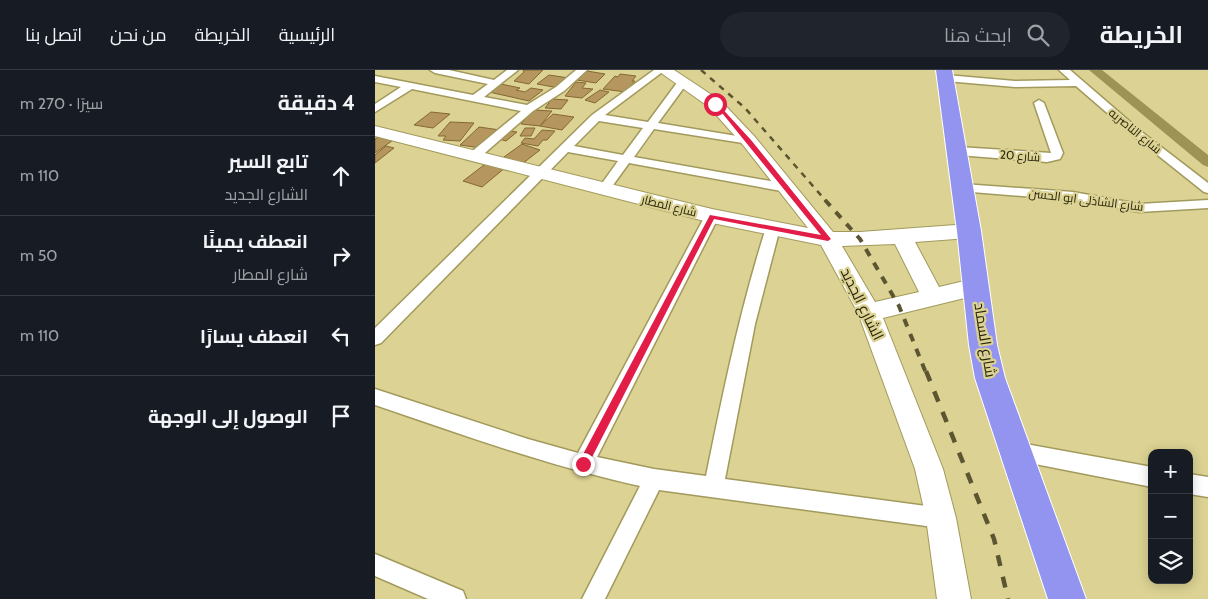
<!DOCTYPE html>
<html lang="ar">
<head>
<meta charset="utf-8">
<style>
	:root { --surface:#171b24; --page:#20242c; --text:#f1f3f6; --muted:#9ea1a6; --line:#363941 }
	body { margin:0; font-family:Cabin,Cairo,sans-serif; background:var(--page); color:var(--text); direction:rtl }
	.controls { position:absolute; right:15px; bottom:15px; display:grid; overflow:hidden; border-radius:10px; box-shadow:0 2px 12px #0003 }
	.controls button { width:45px; height:45px; display:grid; place-items:center; padding:0; border:0; border-bottom:1px solid var(--line); background:var(--surface); color:var(--text); font:25px sans-serif }
	.stop { position:absolute; width:15px; height:15px; margin:-11px; border:4px solid #e11d48; border-radius:50%; background:#fff }
	.stop.end { background:#e11d48; border-color:#fff; box-shadow:0 1px 5px #0008 }
	.list { margin:0; padding:0; list-style:none }
	h2 { display:flex; justify-content:space-between; align-items:center; height:65px; margin:0; padding:0 20px; font-size:21px }
	h2 small { font-size:16px; font-weight:400; color:var(--muted) }
	.list li { display:grid; grid-template-columns:32px 1fr auto; gap:15px; align-items:center; box-sizing:border-box; height:80px; padding:0 20px; border-top:1px solid var(--line) }
	.list b { display:block; font-size:19px; white-space:nowrap }
	.list p { margin:0; font-size:16px; white-space:nowrap; color:var(--muted) }
	.list em { font-size:16px; font-style:normal; color:var(--muted) }
	.icon { flex:none; width:28px; height:28px; fill:none; stroke:currentColor; stroke-width:2; stroke-linecap:round; stroke-linejoin:round }
	.map { position:relative; flex:none; width:833px; height:529px; overflow:hidden; direction:ltr }
	header { display:flex; align-items:center; gap:30px; box-sizing:border-box; height:70px; padding:0 25px; background:var(--surface); border-bottom:1px solid var(--line) }
	header strong { font-size:24px }
	nav { display:flex; gap:28px; margin-inline-start:auto; font-size:18px }
	.search { width:350px; height:45px; background:var(--page); display:flex; align-items:center; gap:12px; box-sizing:border-box; padding:0 18px; border-radius:28px; color:var(--muted); font-size:19px }
	main { display:flex }
	aside { flex:1; background:var(--surface) }
	.map>svg:first-child { display:block }
</style>
</head>
<body>
<header>
<strong>الخريطة</strong>
<div class="search"><svg class="icon" aria-label="search" viewBox="0 0 24 24"><circle cx="10" cy="10" r="6"/><path d="M15 15l6 6"/></svg>ابحث هنا</div>
<nav><a>الرئيسية</a><a>الخريطة</a><a>من نحن</a><a>اتصل بنا</a></nav>
</header>
<main>
<div class="map">
<svg width="833" height="529" viewBox="0 0 833 529">
	<rect width="100%" height="100%" fill="#dbd293"/>
	<g fill="none" stroke-linecap="round" stroke-linejoin="round">
		<path fill="#9c9355" fill-rule="evenodd" d="M714,0H727L833,85V97L828,95Z"/>
	</g>
	<path fill="#b5965e" stroke="#856830" d="M148,0H168L154,14L139,11L149,2Z
		M212,1L230,4L221,13L202,10Z
		M245,4L261,6L257,11H260L251,22L228,19L240,6L243,7Z
		M174,5L194,8L184,18L162,14Z
		M201,12L211,13L207,18L218,19L207,28L190,26Z
		M126,14L145,18L141,20L150,22L156,18L168,20L154,31L114,22Z
		M225,20L234,22L220,33L210,30Z
		M177,29L193,30L186,39L170,38Z
		M158,40L177,41L165,56L146,54Z
		M56,42L75,44L58,58L39,55Z
		M178,44L199,47L187,60L165,56Z
		M75,52L99,53L85,71L68,70L71,66H63Z
		M104,57L125,60L106,78L85,75Z
		M150,58H160L156,66H145Z
		M167,60L180,61L172,70H168L163,76L146,73L150,68L159,69Z
		M135,61L142,62L131,71L124,69Z
		M7,65L21,68L0,83V69Z
		M147,74L165,80L147,94L129,87Z
		M11,76L19,78L0,93V85Z
		M113,92L131,97L107,117L88,111Z"/>
	<g fill="none" stroke-linecap="round" stroke-linejoin="round">
		<defs>
			<path id="street" d="M55,0H74L119,10L132,0H143L109,27L152,35L181,17L201,0H212L189,21L158,41L103,89L99,90L93,86L95,83L146,41L37,19L0,42V34L26,17L0,12V6L98,25L113,14L60,3Z
				M279,0H290L230,45L273,52L304,10L308,9L313,12L283,53L374,68L380,71L374,74L279,59L259,87L412,114L418,118L416,121L412,122L254,93L233,122L229,123L223,119L243,91L193,82L6,273L0,275V258L217,45ZM224,51L268,58L248,85L199,76Z
				M684,0H695L768,63L833,113V123L829,122L760,67L701,16L640,17L571,11L566,8L571,5L640,11L695,10Z
				M664,30L669,33L688,83L685,89L672,92L583,85L577,81L583,77L676,83L659,33Z
				M588,114L698,122L764,134L833,130V138L764,142L698,130L584,121L582,118Z
				M337,141L342,143L344,146L222,387L279,399L331,406C348,323 365,239 391,158L393,155H403L405,158L380,254L350,409L566,438L573,441L576,448L573,455L566,458L284,420L230,529H207L265,416C174,396 88,365 0,335V319L153,369L203,383L330,146L332,143Z
				M640,372L777,397V417L640,390L633,388L630,381L633,374Z
				M814,404L833,407V427L814,424Z
				M0,484L88,521L91,529H53L0,506Z"/>
			<path id="secondary" d="M282,0H299L346,31L380,67L458,162H485L594,154L601,156L604,161L601,166L594,168L540,172L564,217L602,208L610,211L613,217L610,223L508,248L568,399L581,448L596,529H562L551,448L540,399L483,243L446,175L337,153L0,66V56L337,139L433,158L368,75L334,37ZM520,174L544,222L500,232L467,176Z"/>
			<path id="highway" d="M561,0H577L606,161L622,275L630,308L711,529H673L600,308L594,275L582,161Z"/>
		</defs>
		<use href="#street" stroke="#a29a5c" stroke-width="3"/>
		<use href="#secondary" stroke="#a29a5c" stroke-width="2"/>
		<use href="#highway" stroke="#fff" stroke-width="2"/>
		<use href="#street" fill="#fff" fill-rule="evenodd"/>
		<use href="#secondary" fill="#fff" fill-rule="evenodd"/>
		<use href="#highway" fill="#9294ef" fill-rule="evenodd"/>
		<path stroke="#5b5631" stroke-width="2.5" stroke-dasharray="6 6" stroke-linecap="butt" d="M326,0L370,38L451,131"/>
		<path stroke="#5b5631" stroke-width="4" stroke-dasharray="8 8" stroke-linecap="butt" d="M450,130L485,169L524,236L551,303"/>
		<path stroke="#5b5631" stroke-width="4.5" stroke-dasharray="11 11" stroke-linecap="butt" d="M551,301L619,469L633,529"/>
	</g>
	<path fill="#e11d48" d="M339,33H342L376,70L456,169L453,171L339,149L212,397L208,398L204,394L205,390L335,145L446,165Z"/>
	<g text-anchor="middle" stroke-width="4.5" stroke-linejoin="round" paint-order="stroke">
		<g font-size="12" fill="#29250b" stroke="#dbd293">
			<text transform="translate(760 61) rotate(39)" y="4">شارع الناصريه</text>
			<text transform="translate(645 86) rotate(4)" y="4">شارع 20</text>
			<text transform="translate(711 130) rotate(7)" y="4">شارع الشاذلى ابو الحسن</text>
			<text transform="translate(294 136) rotate(14)" y="4">شارع المطار</text>
		</g>
		<g font-size="15" fill="#29250b" stroke="#dbd293">
			<text transform="translate(487 234) rotate(64)" y="5">الشارع الجديد</text>
			<text transform="translate(610 270) rotate(81)" y="5">شارع السماد</text>
		</g>
	</g>
</svg>
<div class="controls">
<button>+</button>
<button>−</button>
<button><svg class="icon" aria-label="layers" viewBox="0 0 24 24"><path d="M12 4l9 5-9 5-9-5zM3 14l9 5 9-5"/></svg></button>
</div>
<div class="stop" style="left:340px;top:34px"></div>
<div class="stop end" style="left:208px;top:394px"></div>
</div>
<aside>
<h2>4 دقيقة<small>سيرًا · 270 m</small></h2>
<ul class="list">
<li><svg class="icon" aria-label="ahead" viewBox="0 0 24 24"><path d="M12 20V5M6 11l6-6 6 6"/></svg><div><b>تابع السير</b><p>الشارع الجديد</p></div><em>110 m</em></li>
<li><svg class="icon" aria-label="right" viewBox="0 0 24 24"><path d="M7 20v-9h11M14 6l5 5-5 5"/></svg><div><b>انعطف يمينًا</b><p>شارع المطار</p></div><em>50 m</em></li>
<li><svg class="icon" aria-label="left" viewBox="0 0 24 24"><path d="M17 20v-9H6M10 6l-5 5 5 5"/></svg><div><b>انعطف يسارًا</b></div><em>110 m</em></li>
<li><svg class="icon" aria-label="arrive" viewBox="0 0 24 24"><path d="M6 21V4h12l-3 4 3 4H6"/></svg><div><b>الوصول إلى الوجهة</b></div></li>
</ul>
</aside>
</main>
</body>
</html>
